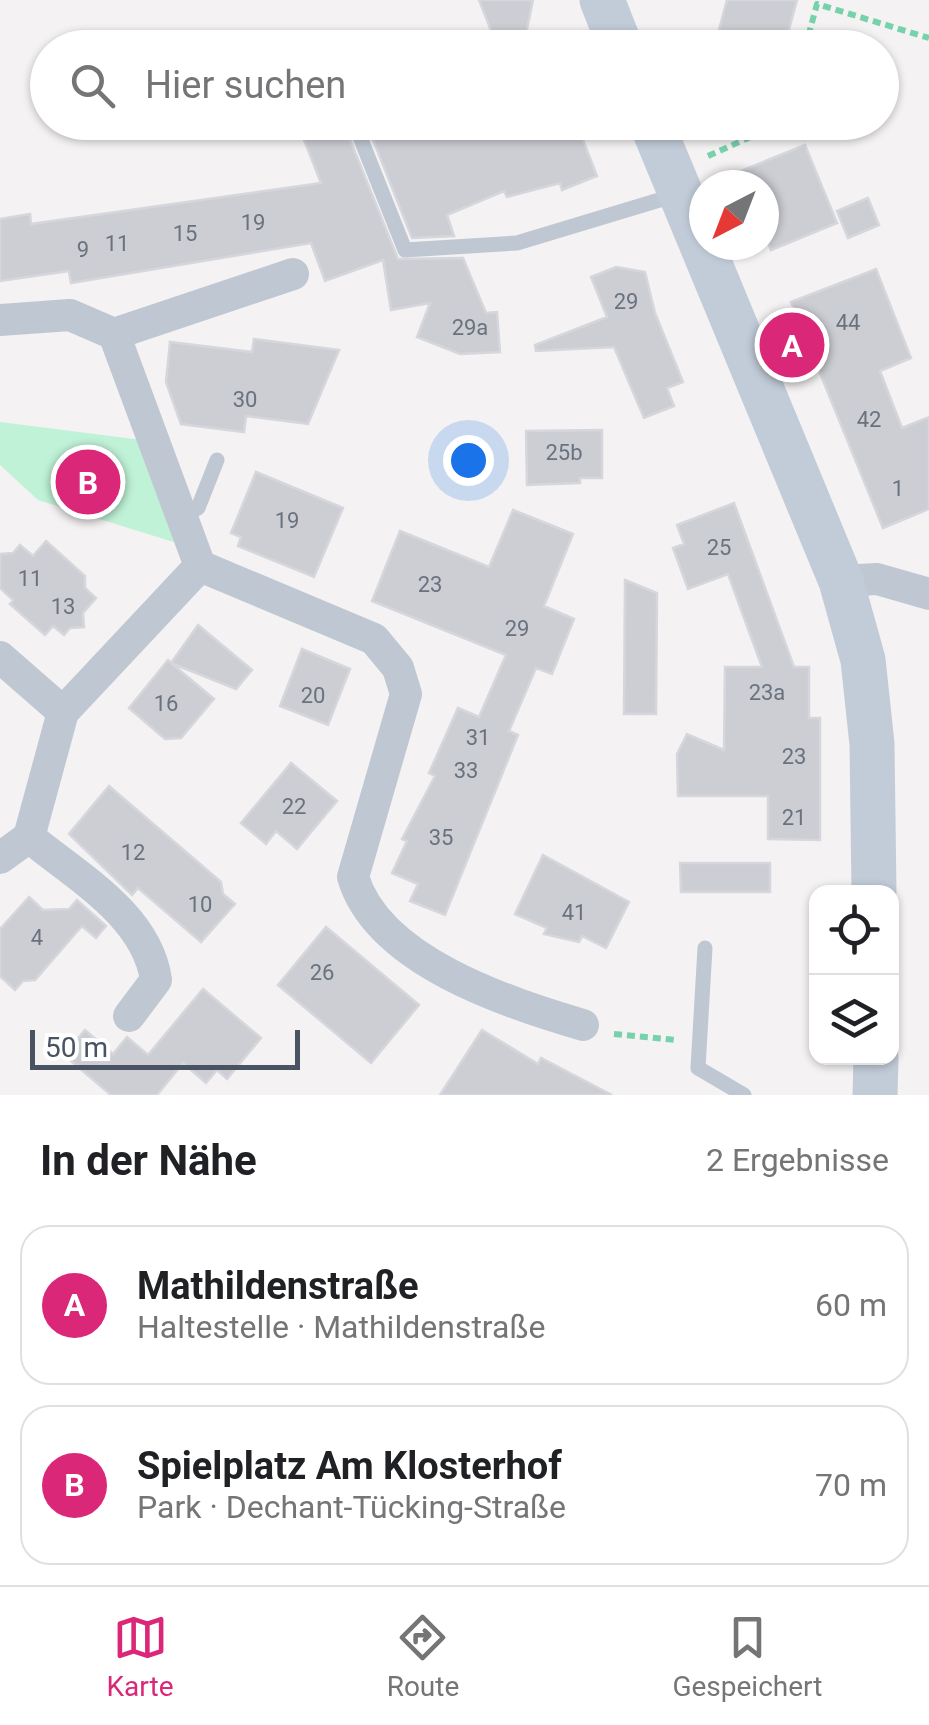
<!DOCTYPE html>
<html lang="de">
<head>
<meta charset="utf-8">
<style>
	:root { --surface:#fff; --page:#f6f6f6; --text:#202124; --muted:#757577; --line:#e0e0e0; --accent:#db2777 }
	body { margin:0; font-family:Roboto,sans-serif; background:var(--page); color:var(--text) }
	.controls { position:absolute; right:30px; bottom:30px; display:grid; overflow:hidden; border-radius:20px; box-shadow:0 2px 8px #0004 }
	.controls button { width:90px; height:90px; display:grid; place-items:center; padding:0; border:0; border-bottom:2px solid var(--line); background:var(--surface); color:var(--text); font:50px sans-serif }
	.compass { position:absolute; left:689px; top:170px; width:90px; height:90px; border-radius:50%; background:var(--surface); box-shadow:0 2px 8px #0004; rotate:222deg }
	.scale { position:absolute; left:30px; bottom:25px; width:270px; box-sizing:border-box; padding-left:10px; border:5px solid #495361; border-top:0; font-size:28px; line-height:35px; white-space:nowrap; color:#495361; -webkit-text-stroke:8px #fff; paint-order:stroke }
	.you { position:absolute; left:468px; top:460px; width:35px; height:35px; margin:-25px; border:8px solid #fff; border-radius:50%; background:#1a73e8; box-shadow:0 0 0 15px #1a73e833 }
	.badge { display:grid; place-items:center; width:65px; height:65px; border-radius:50%; background:var(--accent); color:#fff; font-size:32px; font-weight:700 }
	.pin { position:absolute; translate:-50% -50%; border:5px solid #fff; box-shadow:0 2px 10px #0006 }
	.list { margin:0; padding:0; list-style:none }
	h2 { display:flex; justify-content:space-between; align-items:center; height:130px; margin:0; padding:0 40px; font-size:42px }
	h2 small { font-size:32px; font-weight:400; color:var(--muted) }
	.list li { display:grid; grid-template-columns:65px 1fr auto; gap:30px; align-items:center; box-sizing:border-box; height:160px; margin:0 20px 20px; padding:0 20px; border:2px solid var(--line); border-radius:30px }
	.list b { display:block; font-size:38px; white-space:nowrap }
	.list p { margin:0; font-size:32px; white-space:nowrap; color:var(--muted) }
	.list em { font-size:32px; font-style:normal; color:var(--muted) }
	.icon { flex:none; width:55px; height:55px; fill:none; stroke:currentColor; stroke-width:2; stroke-linecap:round; stroke-linejoin:round }
	.map { position:relative; flex:none; width:929px; height:1095px; overflow:hidden }
	.search { position:absolute; background:var(--surface); box-shadow:0 2px 8px #0004; left:30px; right:30px; top:30px; height:110px; display:flex; align-items:center; gap:25px; box-sizing:border-box; padding:0 35px; border-radius:55px; color:var(--muted); font-size:38px }
	.sheet { height:490px; background:var(--surface) }
	nav { display:flex; justify-content:space-around; align-items:center; box-sizing:border-box; height:140px; border-top:2px solid var(--line); background:var(--surface); font-size:28px; color:var(--muted) }
	nav a { display:grid; justify-items:center; gap:5px }
	nav .on { color:var(--accent) }
	.map>svg:first-child { display:block }
</style>
</head>
<body>
<div class="map">
<svg width="929" height="1095" viewBox="0 0 929 1095">
	<rect width="100%" height="100%" fill="#f4f2f2"/>
	<path fill="#c0f2d7" d="M0,422L142,440L180,544L38,500L0,465Z"/>
	<path fill="#ccced4" stroke="#d6d7dd" stroke-width="2.5" d="M479,0H533L523,48H498Z
		M727,0H797L784,48H714Z
		M297,122H343L398,259L463,258L486,313L497,312L500,352L460,354L417,337L430,303L391,310L383,260L325,281L311,243L71,283L69,271L0,281V219L30,214L31,224L321,183Z
		M366,122H576L597,176L562,190L560,183L507,197L504,191L447,215L454,236L412,238Z
		M805,145L837,223L771,250L764,233V185L709,184Z
		M868,198L879,225L848,238L837,211Z
		M616,267L645,272L655,313L683,382L667,388L674,406L644,418L614,347L536,351L535,345L607,317L591,277Z
		M876,269L911,358L880,371L902,428L929,417V509L883,528L791,302Z
		M254,339L339,350L308,424L246,416L244,432L181,424L166,382L170,342L252,352Z
		M602,430V478H580V483L527,485L526,431Z
		M256,472L343,508L314,577L238,546L241,537L231,533Z
		M734,503L794,667H809V718H820V840L768,839V796H678L677,754L687,734L724,750L725,667H762L728,574L688,589L673,548L684,544L677,525Z
		M513,510L573,534L544,606L574,619L552,674L536,668L509,731L518,735L445,915L410,901L418,884L392,873L407,841L402,839L435,776L429,773L458,708L479,717L506,655L372,601L400,531L489,567Z
		M46,541L85,576V588L96,598L83,613L84,627L70,628L64,635L53,626L45,635L10,604L13,600L0,588V554L13,553L20,545L33,556Z
		M625,580L657,593L656,714H624Z
		M198,625L252,670L236,689L171,663L214,699L181,738L165,739L129,708L168,660L171,663Z
		M302,649L350,669L328,725L280,706Z
		M291,763L337,801L297,849L276,831L266,844L241,823Z
		M109,786L221,882L223,894L235,904L201,942L138,888L132,895L69,834Z
		M543,855L629,902L606,948L582,936L579,942L544,934L547,928L515,914Z
		M680,863H770V892H681Z
		M29,897L43,910L69,909L77,900L106,926L96,938L82,926L35,980L23,981L15,990L0,976V929Z
		M326,927L419,1005L371,1063L278,985Z
		M203,989L261,1038L227,1079L217,1070L206,1083L183,1063L157,1095H111L64,1055L85,1030L113,1054L127,1037L148,1055Z
		M482,1030L538,1064L541,1058L612,1095H440Z"/>
	<g fill="none" stroke-linecap="round" stroke-linejoin="round">
		<path stroke="#76d2ab" stroke-width="6" stroke-dasharray="8 5" stroke-linecap="butt" d="M805,48L817,4L929,38
			M708,156L784,122
			M614,1034L676,1040"/>
		<path stroke="#bfc8d2" stroke-width="15" d="M354,122L405,250L517,243L676,195
			M181,515L198,508L217,460
			M705,948L698,1068L744,1095"/>
		<path stroke="#bfc8d2" stroke-width="32" d="M0,320L70,315L114,334L293,274
			M200,566L374,639L398,668L406,694L353,877C378,961 506,1002 583,1025
			M841,581L877,579L929,594
			M0,657L63,712
			M29,837C76,876 147,915 156,980L129,1016
			M0,858L29,837L63,712L200,566L114,334"/>
		<path stroke="#c2ccd9" stroke-width="45" d="M602,0L621,48
			M651,122L841,581L863,660L872,744L874,892
			M875,1095L876,1058"/>
	</g>
	<g text-anchor="middle" stroke-width="10" stroke-linejoin="round" paint-order="stroke">
		<g font-size="22" fill="#6a727e">
			<text x="253" y="230">19</text>
			<text x="185" y="241">15</text>
			<text x="117" y="251">11</text>
			<text x="83" y="257">9</text>
			<text x="626" y="309">29</text>
			<text x="848" y="330">44</text>
			<text x="470" y="335">29a</text>
			<text x="245" y="407">30</text>
			<text x="869" y="427">42</text>
			<text x="564" y="460">25b</text>
			<text x="898" y="496">1</text>
			<text x="287" y="528">19</text>
			<text x="719" y="555">25</text>
			<text x="30" y="586">11</text>
			<text x="430" y="592">23</text>
			<text x="63" y="614">13</text>
			<text x="517" y="636">29</text>
			<text x="767" y="700">23a</text>
			<text x="313" y="703">20</text>
			<text x="166" y="711">16</text>
			<text x="478" y="745">31</text>
			<text x="794" y="764">23</text>
			<text x="466" y="778">33</text>
			<text x="294" y="814">22</text>
			<text x="794" y="825">21</text>
			<text x="441" y="845">35</text>
			<text x="133" y="860">12</text>
			<text x="200" y="912">10</text>
			<text x="574" y="920">41</text>
			<text x="37" y="945">4</text>
			<text x="322" y="980">26</text>
		</g>
	</g>
</svg>
<div class="controls">
<button><svg class="icon" aria-label="locate" viewBox="0 0 24 24"><circle cx="12" cy="12" r="6"/><path d="M12 2v4M12 18v4M2 12h4M18 12h4"/></svg></button>
<button><svg class="icon" aria-label="layers" viewBox="0 0 24 24"><path d="M12 4l9 5-9 5-9-5zM3 14l9 5 9-5"/></svg></button>
</div>
<svg class="compass" viewBox="-18 -18 36 36"><path d="M0-13l5 13h-10z" fill="#e53935"/><path d="M0 13l5-13h-10z" fill="#757577"/></svg>
<div class="scale">50 m</div>
<div class="you"></div>
<div class="pin badge" style="left:792px;top:345px">A</div>
<div class="pin badge" style="left:88px;top:482px">B</div>
<div class="search"><svg class="icon" aria-label="search" viewBox="0 0 24 24"><circle cx="10" cy="10" r="6"/><path d="M15 15l6 6"/></svg>Hier suchen</div>
</div>
<section class="sheet">
<h2>In der Nähe<small>2 Ergebnisse</small></h2>
<ul class="list">
<li><span class="badge">A</span><div><b>Mathildenstraße</b><p>Haltestelle · Mathildenstraße</p></div><em>60 m</em></li>
<li><span class="badge">B</span><div><b>Spielplatz Am Klosterhof</b><p>Park · Dechant-Tücking-Straße</p></div><em>70 m</em></li>
</ul>
</section>
<nav>
<a class="on"><svg class="icon" aria-label="map" viewBox="0 0 24 24"><path d="M3 6l6-2 6 2 6-2v14l-6 2-6-2-6 2zM9 4v14M15 6v14"/></svg>Karte</a>
<a><svg class="icon" aria-label="directions" viewBox="0 0 24 24"><path d="M12 3l9 9-9 9-9-9zM9 14v-3h6M13 9l2 2-2 2"/></svg>Route</a>
<a><svg class="icon" aria-label="saved" viewBox="0 0 24 24"><path d="M7 4h10v16l-5-4-5 4z"/></svg>Gespeichert</a>
</nav>
</body>
</html>
